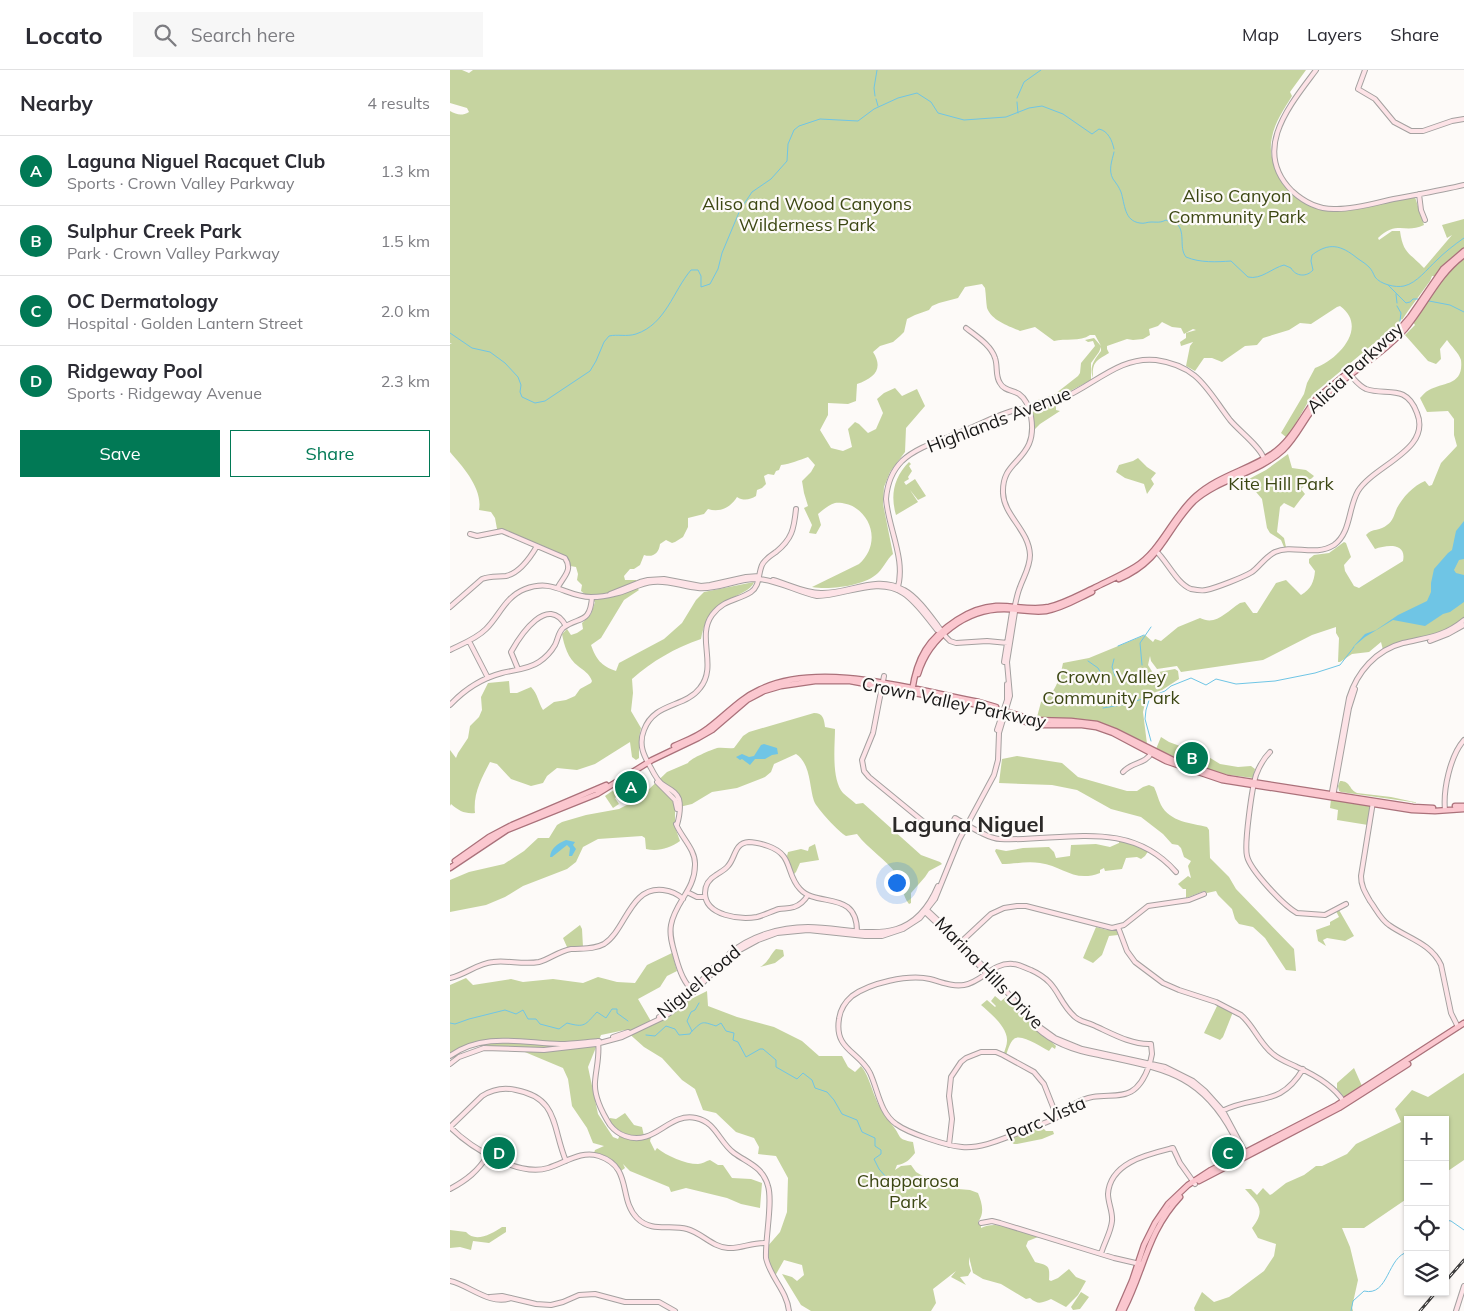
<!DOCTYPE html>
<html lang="en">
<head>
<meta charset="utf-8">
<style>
	:root { --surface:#fff; --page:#f7f7f7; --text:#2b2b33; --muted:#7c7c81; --line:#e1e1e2; --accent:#017955 }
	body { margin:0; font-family:Mulish,sans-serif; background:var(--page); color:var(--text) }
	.controls { position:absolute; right:15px; bottom:15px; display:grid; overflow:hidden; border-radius:0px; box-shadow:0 1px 4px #0004 }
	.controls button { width:45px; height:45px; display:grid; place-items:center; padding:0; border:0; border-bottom:1px solid var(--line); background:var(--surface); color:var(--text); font:25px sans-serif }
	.you { position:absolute; left:446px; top:812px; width:18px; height:18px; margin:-12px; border:4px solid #fff; border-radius:50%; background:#1a73e8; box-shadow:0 0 0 8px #1a73e833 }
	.badge { display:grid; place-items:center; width:32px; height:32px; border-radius:50%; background:var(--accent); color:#fff; font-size:16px; font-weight:700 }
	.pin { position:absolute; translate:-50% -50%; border:2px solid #fff; box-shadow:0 1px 5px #0006 }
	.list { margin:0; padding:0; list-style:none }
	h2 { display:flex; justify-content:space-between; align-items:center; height:65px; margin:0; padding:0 20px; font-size:21px }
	h2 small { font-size:16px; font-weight:400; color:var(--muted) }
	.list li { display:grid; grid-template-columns:32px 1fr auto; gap:15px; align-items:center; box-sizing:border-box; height:70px; padding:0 20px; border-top:1px solid var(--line) }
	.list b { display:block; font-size:19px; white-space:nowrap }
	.list p { margin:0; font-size:16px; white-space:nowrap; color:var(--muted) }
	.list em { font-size:16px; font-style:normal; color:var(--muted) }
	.actions { display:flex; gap:10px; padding:15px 20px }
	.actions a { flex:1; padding:11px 0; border:1px solid var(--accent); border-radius:0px; text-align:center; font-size:18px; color:var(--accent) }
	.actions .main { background:var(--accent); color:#fff }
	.icon { flex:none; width:28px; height:28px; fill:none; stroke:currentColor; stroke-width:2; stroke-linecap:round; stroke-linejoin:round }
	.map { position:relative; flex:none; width:1014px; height:1241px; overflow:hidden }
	header { display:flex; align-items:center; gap:30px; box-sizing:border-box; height:70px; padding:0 25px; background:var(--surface); border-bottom:1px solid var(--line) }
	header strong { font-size:24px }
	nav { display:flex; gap:28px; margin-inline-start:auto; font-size:18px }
	.search { width:350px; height:45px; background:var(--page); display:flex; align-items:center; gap:12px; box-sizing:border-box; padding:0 18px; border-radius:0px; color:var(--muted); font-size:19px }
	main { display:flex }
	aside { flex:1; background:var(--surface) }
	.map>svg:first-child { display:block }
</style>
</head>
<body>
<header>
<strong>Locato</strong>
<div class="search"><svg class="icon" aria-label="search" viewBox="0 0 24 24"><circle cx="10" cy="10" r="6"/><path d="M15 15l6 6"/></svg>Search here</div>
<nav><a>Map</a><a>Layers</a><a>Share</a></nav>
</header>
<main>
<aside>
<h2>Nearby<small>4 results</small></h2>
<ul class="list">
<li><span class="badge">A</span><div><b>Laguna Niguel Racquet Club</b><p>Sports · Crown Valley Parkway</p></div><em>1.3 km</em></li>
<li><span class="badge">B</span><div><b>Sulphur Creek Park</b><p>Park · Crown Valley Parkway</p></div><em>1.5 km</em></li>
<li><span class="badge">C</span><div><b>OC Dermatology</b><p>Hospital · Golden Lantern Street</p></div><em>2.0 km</em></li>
<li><span class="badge">D</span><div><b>Ridgeway Pool</b><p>Sports · Ridgeway Avenue</p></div><em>2.3 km</em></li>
</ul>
<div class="actions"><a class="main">Save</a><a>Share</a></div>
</aside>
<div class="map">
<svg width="1014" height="1241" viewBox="0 0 1014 1241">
	<rect width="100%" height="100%" fill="#fdfaf8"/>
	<path fill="#c6d4a0" d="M0,0H12L19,3L23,0H856L840,22L842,26C834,39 825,52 822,67C819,80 822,90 827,101C838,128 862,141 890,141L965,127L974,155C955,164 947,150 928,168L929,170L942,161H950C953,184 960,183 974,198L1002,165L997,168L992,155L1014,149V179L1000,189L985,206H982L980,211L958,241L952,250L951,249L944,261L928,270L862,325L842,360L836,367L831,363L854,324L857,313L865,298C888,290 919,257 890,236L887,237L861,254L850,253L839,260L813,268L807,275L795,276L772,292L762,288H754L745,301L736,296L740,276L743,272L731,276L730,272L736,268V263L746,260L743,259L734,264L731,258L722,257L712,252L708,256L699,259L700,265L693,269L683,270L677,269L657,276V279L659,283C646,291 642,292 643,308C639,297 644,290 651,281V277L649,282L641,293V310L607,328L585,334V331L605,324L628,306L630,303L631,293L645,276L643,271L638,272L635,270L644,268L651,276L645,265H640C630,272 615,268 604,271L585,257L570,261C559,256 542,251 537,238C536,232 536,225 535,218L532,214L515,217L508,228L489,233L482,236L479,240L465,245L457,249L454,262L450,266L443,272L430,276L423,282C434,299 424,308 407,314L406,331L398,334L378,333V345L370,360L381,378L393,381L402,377L398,359L405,352L409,354L418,363L426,359L433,343L427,329L434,323L445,318L452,326L467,319L475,336L456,358L455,382L440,402L434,417L433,434L443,484C437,489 434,497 428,503C415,516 380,520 362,517L409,494C428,477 425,450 404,437C399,434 390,432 385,433C378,435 373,440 368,444L371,455L366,464L359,463L362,455L354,438L358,436L354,423L352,411L361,402L365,395L358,387C349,390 341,394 331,395L329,400L326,401L324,405L318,404L314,406L316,414L312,418L307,420L306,426C300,430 293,431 287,427C281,437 270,443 258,439L254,444L238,448V457L233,467L225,472L222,473L216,470L210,474C209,483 203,488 194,485L190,495L184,499H180L174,506L175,510H186V517L189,520L174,530L151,568L141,575C146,589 151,596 166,601L169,593L214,569L232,553L246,530L254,522L304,512C301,523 276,528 266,537C257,545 253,558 251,569C225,578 202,591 182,609L183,623L181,641L191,658L189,668V688L186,690L182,687L180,672L145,694L127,700L107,698L97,706L93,713L81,716L61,709L47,694L40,692C31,709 23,724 25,743C15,744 9,741 1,734L0,736V680L6,688L8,683L18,668L20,656L29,647L32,640L31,627L38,613L59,611L60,623H67L81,617C88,624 88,632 93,640L104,632L116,630L125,626L130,619L141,613L142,611C139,603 134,601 128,596C118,589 114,575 112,564L117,559L121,565L127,563L133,559L132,553L141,544L145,532L131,521L132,515L127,510L128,504L126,497L120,496L117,488L56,460L47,459L45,448L41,442L29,440C33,419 13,397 0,382V274H2L0,273V41C7,45 12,46 19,42L17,38L0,33Z
		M1014,188V549L991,563L933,580L931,572L919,582L902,584L890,592H888L889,568L886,563V557L862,565L813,590L731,602L727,596L707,599L701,591L700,586L698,595L703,603L725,599L728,601L729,609L712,620L697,625L693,642L697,674C676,663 655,651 631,649C616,648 602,649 587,647L591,632C605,625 610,608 613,593L639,588L695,565L703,572L705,569L711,571L728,557L750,548C766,556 776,542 790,533L795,532L803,543H807L826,513L836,510L851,525C861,519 864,512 865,501L859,493V489L864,485L879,483L894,472L896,473L901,487L894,495L895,501L904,516L909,518L953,491C957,472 936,475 925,479L916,465C922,458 931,461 937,455C943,451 944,445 947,438C952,428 964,415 975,411L979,416L982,415L991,393L1007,376L1004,365V349L998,341L977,342L970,328C972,326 975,322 979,320C993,312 1014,316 1011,290C1009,283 1001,276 997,270L990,279L991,289L986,294L978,291L955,265L965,255L963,252C978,229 992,205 1014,188Z
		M606,333V340L610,341L590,354L583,361L581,342L583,339Z
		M838,384L842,398L856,400L864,406L851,419L855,424L850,430L844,438L834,433L830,437L827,462L834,468L836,477H834L831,470L820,463L817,458L812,429L801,416L799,409L816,400Z
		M688,388L697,397L706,403L701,409L704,414L697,424L694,414L675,408L666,402L669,395L683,391Z
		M459,392L461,394L459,396L462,401L458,407L459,409L454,412L456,415L465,409L476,426L468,430L460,420L468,432L446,445C440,425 444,407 459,392Z
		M364,643C373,643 374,649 375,657L385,659C385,676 381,709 393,723C397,727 402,730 406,734L413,733L471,785L490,792L492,794L479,801L475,807L461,823V833L459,834C452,826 453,814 447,805C436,789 418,779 407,764L396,766C389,762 367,739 364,731C359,716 361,694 346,684L324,694L321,702L315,707L287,718L262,722L242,734L225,738V757L230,771C220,778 208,782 196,779L195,768L192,766L148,769L133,777L126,792L117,799L73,816L55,827L36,835L0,842V810L19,802L54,794L74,781L88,768H99L107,755L112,752L136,745L169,739L194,726L195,723L217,702L238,693C241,688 261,680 267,678C273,677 278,679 284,678L293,666L299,662Z
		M711,667L719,672L757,686L770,694L788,697L801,696L805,699L803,708L772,704L707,680L706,679Z
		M567,686L612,693L628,707L677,721H687L693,717L699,715L704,717C707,723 708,729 711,735C720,752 741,753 757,757L759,760L760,788L779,807L786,819L844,879L846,901L836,900L815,868L803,857L789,854L785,849L782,839L768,825L766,821L757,823L754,821L736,828V819H733L728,814L738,806L741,808L738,796L741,791L734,787L731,778L728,775L722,774L713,764L691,747L661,739L627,720L602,715L549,713L552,689Z
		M890,711C901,711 899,720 907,723L941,727L969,733L891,722L889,721L888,716Z
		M168,717L172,723L165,728L169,734L163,738L155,726Z
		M881,729L920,735L921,736L918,755L887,750L888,740L880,738Z
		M669,769L699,780L695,786L691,789L687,787L676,788L672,799L655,801L654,798L650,800V803C624,813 613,796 590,793C577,791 564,794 552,794L545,781L546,779L556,781L573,778L599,777L604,782L606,788L620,786L621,775L646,774L660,777L669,773Z
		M365,774L369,790L350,793L346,802L344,804L337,786L338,782L351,779L358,781L359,777Z
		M889,840L904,866L895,871L877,868L873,870L876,876L868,871L866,860L880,855V852L889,847L886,841Z
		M130,855L132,859L133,877H117L113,868Z
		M646,857L657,860H667L668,865L659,866L652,885L643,893L633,888Z
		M326,879L333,880L334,886L325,893L310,897C318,893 320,885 326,879Z
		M222,883L227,901L217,906L210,917L188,929L202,953L237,931L257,921L258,936L287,947L324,957L352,971L369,986H392L398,997L405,1002L411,996C419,1006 421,1018 426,1029C430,1040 437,1047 443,1056C452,1067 446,1069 463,1072L465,1083C460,1089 456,1094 447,1095L445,1100L451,1096L461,1095L466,1102L483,1112L508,1119L520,1120L528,1123C532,1133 535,1143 528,1152L531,1155V1158C547,1149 571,1162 588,1167L578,1171L576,1176L585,1192C598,1196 600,1194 599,1210L601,1211L608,1208L619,1199L626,1207L636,1211L628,1225L616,1237L601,1229C592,1233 588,1235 580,1228L576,1229L551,1214L533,1209L523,1203L519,1187V1194L521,1201L518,1206L510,1207L516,1215L501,1207L506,1201L483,1219L486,1233L481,1241H361L351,1235L332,1204L342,1207L347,1211L354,1205L352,1195L334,1190L325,1206L320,1197L317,1177L330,1162L337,1142L338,1108L326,1086L308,1084L309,1077L304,1068L286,1062L266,1043L253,1040L245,1019L232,1010L212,988L194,977L175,960L151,965L138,997L148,1044L163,1067L168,1069L170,1065L188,1070L201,1067L200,1071L205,1081L207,1078C217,1086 235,1094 248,1094C252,1094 256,1091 260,1090L268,1095H273L282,1108L301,1109L312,1113L310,1138L291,1134L277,1128L236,1118L221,1122L219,1117L180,1101L173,1094L175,1098L171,1101L159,1089L144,1083L145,1080L154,1076L143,1073L137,1058L122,1036L118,1009L113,998L70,980L32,975L12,977L0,986V915L16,908L23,915L61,909L73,912L103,909L133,913L148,907L167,912L185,913L197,895Z
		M545,926L551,931L556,927C572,944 589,960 606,976L605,979L602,977L599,981C591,977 571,963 564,969C560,972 558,980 556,985L554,983C555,979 557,975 557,971C558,957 539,942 531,935L537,930L545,937L546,936L541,931Z
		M768,934L783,942L773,967L770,970L754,963Z
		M904,998L912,1016L894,1027L887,1019V1013Z
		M1014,1003V1090L995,1103V1050H958V1128L914,1158H892L900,1177L908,1210L902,1237L903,1241H745L744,1238L752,1222L764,1232L779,1227L814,1201L824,1186L826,1174L808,1168L802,1158C816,1140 809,1134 795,1119H801L807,1125L813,1118L820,1125L822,1124L836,1113L854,1105L866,1096H872L897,1084L906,1074L951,1052L945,1039L962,1020L978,1027Z
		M175,1043L184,1055L192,1057L194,1066C179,1067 167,1062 159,1050L160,1048L166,1049Z
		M591,1056L596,1061H603L604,1064L592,1069L567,1074H564L556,1069Z
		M52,1157H56V1162L39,1173L23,1171L21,1180L10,1177L0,1178V1160L16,1162C25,1173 42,1164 52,1157Z
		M631,1222L639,1227L630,1239L623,1240L621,1237Z"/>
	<path fill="#6fc5e5" d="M1014,451V489L1009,490L1004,500L1006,503L1014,505V532L1000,542L993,544L975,556L943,550L915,567L902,578L915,564L926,560L948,545L977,531L981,522V513L984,499L998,483L1002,480L1006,461Z
		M314,674L327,678L328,684L322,685L315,689H305L300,695L292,689L290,690L286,687L292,684L299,687L304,686L311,675Z
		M116,770L125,772L123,775L126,779L122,786H119L120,778L117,775L102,787H100C101,778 107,774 116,770Z"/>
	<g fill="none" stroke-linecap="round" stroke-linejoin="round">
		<path stroke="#6fc5e5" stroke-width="1" d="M425,26L424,18L427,0
			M567,28L574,12L591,0
			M426,29L428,36
			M567,32L568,43
			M664,82C662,91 658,100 663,109C666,113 669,117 671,122C675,134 674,151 690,153C694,154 697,152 701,152C707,152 710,153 716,150L722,153L725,152C737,161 728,177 736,187C750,193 767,192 781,191L798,207C811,210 822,198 834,195L841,198C846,207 857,207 863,200L861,191L862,185C879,172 891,175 907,188C911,191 915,193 919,197C922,200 923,203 925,207C930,214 945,218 954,216C967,213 977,199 987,190C995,182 1004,175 1014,168
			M938,215L956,233L960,232L963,229H968
			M946,224L947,233
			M979,231L1000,235L1014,242
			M947,236L951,243L950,251
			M0,263L22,278L40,282L55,293L68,307L71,315L70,322L72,327L85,333L95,331L140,301L146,291L154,272L159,266C168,264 176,267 186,264C216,254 223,221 241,200H248L251,206V217L260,214L268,199L272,183L290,140L302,122L321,109L337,91L338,74L344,60L349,56L370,49L408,51L424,39L448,28L467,23L481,32L488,43L514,50L556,47L579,38L592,36L613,44L642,64L649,59C658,61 662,70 664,79
			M668,576L694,565
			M664,589L662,597L665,606
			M638,591L648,598L656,612
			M692,595L690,573L701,557
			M653,638L677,634L698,627
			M701,671L695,649L696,640L700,627L715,621L721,616L741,608L756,615L766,609L786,614L825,611L865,603L890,595L904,577
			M0,953L5,954L19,949L55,940L66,944L73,940L78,949H86L90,954L109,959L117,953C135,958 135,955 147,942L156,948L162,939H167V943L178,951
			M242,961L237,951L241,942L245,940L249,933
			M196,965L205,966L216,956L225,959L229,965L240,964L241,962C253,951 251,951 266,956L271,953L276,961L284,963L283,970L288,972L296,987L310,979H313L326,990V997L347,1009L353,1003L362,1010L365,1018L377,1022L384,1030L392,1044L407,1050L412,1062L425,1068V1076L431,1080V1084L424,1089L429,1099L436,1107
			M995,1150L1001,1151L1014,1160
			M901,1241L903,1231L914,1221C939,1227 937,1186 958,1182"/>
		<defs>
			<path id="secondary" d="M866,0C840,35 801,80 842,121C854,132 870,140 887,139C904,139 922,134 939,130C964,125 989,121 1014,115
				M915,0L908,19L925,29L944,52L961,61H973L1002,51L1014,49
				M969,124L971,140L975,150
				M20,464L27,466L52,461L115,488C123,500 114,506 108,517
				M706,481C717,491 727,514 741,519C746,520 752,521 756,520C766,518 794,507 802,502C810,496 815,487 825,482C843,474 865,487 884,475C901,463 898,438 908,421C924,395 982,380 967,343C956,313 936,326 916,319C909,316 905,310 899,304
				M323,510C338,514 354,523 371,523C400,524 426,504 454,520C467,527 479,544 488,556C492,561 494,566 500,571L506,573L537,571L558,573
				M447,520C457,491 438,458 436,429C437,416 442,401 452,391C468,376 493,370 513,361C529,355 545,346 562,341C579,337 596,335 613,328C644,315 670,286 706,290C749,296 757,320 780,350C789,361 811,377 814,389
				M160,524L190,512L198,510L214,509L251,516L260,515L296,507L309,506
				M0,537L32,509C40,506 48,507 56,506C70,503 80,488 87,476
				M19,571L38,608
				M980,571L998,564L1014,555
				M0,580C12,574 26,569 36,559C50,545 55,527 75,519C104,508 116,527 141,527C149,527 157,526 164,524C177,522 189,513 203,512C219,510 233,517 248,518C269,520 288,508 308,509C328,510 347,522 367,526C394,526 428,506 453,523C467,532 477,548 487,560L491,562
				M554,592L562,542L564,539
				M68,599L61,582C71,564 98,524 116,556
				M434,606L423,663L412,690L414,701L419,707L480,757C491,763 500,760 505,748C516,754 538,769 550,769C612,772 678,747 726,802
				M0,635C14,620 33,608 52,603C64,600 79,599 89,592C95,588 101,582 105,575C108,569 108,563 113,558C129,546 140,555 142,527
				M547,660L557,630V614
				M820,682C814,688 809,697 806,705C802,718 794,774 797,786C800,800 834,836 847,843L875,845L896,834
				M673,702C683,691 695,695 702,682
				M207,712L225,730L227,739
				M881,727L899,628C907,602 926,580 953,573C978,567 993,567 1014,550
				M883,727L899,638L905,619
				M923,732L911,806C911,816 915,822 920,831C926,839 931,850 939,855C957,868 981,873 991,895L1001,943L1008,957
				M995,740C993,720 1000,686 1014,670
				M226,754C231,767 246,780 245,795C245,820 225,832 221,855C219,866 223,877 226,888C230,902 234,913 244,922
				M227,755C229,748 231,737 229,729C226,721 219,719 212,714C207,710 204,704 201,698C194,686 188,675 194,660C204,632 235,638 250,618C268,596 246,567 262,545C274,529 287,531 301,522C310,516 308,504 312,495C315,489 320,486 326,482C342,469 344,459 346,439
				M237,822L247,827H255
				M358,825C355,830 350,835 344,837C339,839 334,838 329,839C322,841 315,845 307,847C291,850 255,846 255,823C255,815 259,809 266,805C270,802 275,800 278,796C286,787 284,773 299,772C305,772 312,774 318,776C344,785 335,803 350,819C367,838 408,819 407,863
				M477,840L511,872L587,955L605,968L632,979L715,997L743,1011L755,1021L773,1041L796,1084
				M474,841L509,874L536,903
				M668,857L677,881L685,892L713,913L729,920L766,932L791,945C804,956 809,973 823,984C830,990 839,993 847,997C865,1005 884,1016 894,1032
				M511,872L541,844L554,838L567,836H576L662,858L674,855L698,836L739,830L754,824
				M279,884C300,866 330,857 358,857C412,858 460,882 488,816
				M0,908C15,905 28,893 43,892C58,890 73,895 89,892C100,889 109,881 121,879C132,878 143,880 154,874C176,860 180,816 213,820C221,821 227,823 233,829
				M250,912L263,898
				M209,947L224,938L235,927
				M587,958C604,974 626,981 649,985C712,999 750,1002 783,1064
				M163,967L178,962
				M148,971C150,986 146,998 145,1012C144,1026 153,1044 160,1055C164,1060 169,1064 175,1066C205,1077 218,1042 246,1048C266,1052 269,1072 284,1083C298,1093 313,1097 318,1116C323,1132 315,1168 316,1188C320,1207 337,1221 339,1241
				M0,986C33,962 72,973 110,974C123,974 136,972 149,971
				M0,994L9,987L34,978L94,980L146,974L172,967L214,947L228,937L275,891L286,882L308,870L327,863L358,860L415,866H432L453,859L470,848L485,829L509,770L544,705L548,690L549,663L560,626L557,592L565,542L564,539C566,532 567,524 570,517C574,506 580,497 580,485C579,460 554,446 553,423C552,396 570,394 579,374C585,360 582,333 569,324C563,320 554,321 550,313C545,306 548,296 545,288C541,275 526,266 516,258
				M699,996C682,1043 657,1015 626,1033C619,1038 612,1045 604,1049C596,1053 587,1055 579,1059C558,1066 534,1079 512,1077C497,1076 458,1063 446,1054C430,1043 428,1020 420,1003C409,981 384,980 389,949C390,941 395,932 402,926C420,913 458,904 480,909C492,912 502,917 514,915C533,912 542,892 563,894C569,894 575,898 581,900C610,913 606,930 625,947C631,952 636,952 643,955C661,963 681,975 701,974L702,984L700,993
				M772,1041C806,1024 830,1038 853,999
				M0,1057C21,1078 68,1107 98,1098C115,1093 131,1080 149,1086C183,1097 168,1129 187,1148C202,1163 220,1154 237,1159C252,1163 262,1177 278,1178C291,1179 302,1172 316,1173
				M0,1057L32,1026C43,1019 53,1017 66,1020C109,1028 102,1058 116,1091
				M499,1075L502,1049L499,1026L501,1007L511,992L516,988L531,982H546L553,985L584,1002L594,1014L607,1047
				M0,1119C17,1110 28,1101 38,1085
				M531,1153L542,1151L550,1153L664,1188L690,1194
				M651,1184C654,1173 661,1162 662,1151C663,1142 658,1133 658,1124C660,1092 699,1084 723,1078L730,1093L745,1114
				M0,1211C19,1215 40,1236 61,1228
				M40,1227L52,1226L86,1234L101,1235L113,1232L129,1225L145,1224L175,1232H209L225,1241
				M1006,1241L1014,1216"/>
			<path id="primary" d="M669,509C713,490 715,460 744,431C770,408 807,404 833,380C848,366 856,344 871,329C897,304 931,286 955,259C976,234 987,205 1014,185
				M468,604C479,567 516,539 554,539C569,539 582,543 596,541C613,538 627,529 642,522
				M462,621C467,587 478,569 507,550C519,542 531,537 546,536C563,535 581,541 599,537C615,533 629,525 644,518C658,511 672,505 685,497C712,480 722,447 746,426C768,406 798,400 822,384C843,370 852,346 867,328L947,262L960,247L993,199L1014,181
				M555,641L583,650L621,651L647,654L665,661L723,690L777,708L963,737L983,738
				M224,676C235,671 247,667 257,659C275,646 289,629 309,620C370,590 465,620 529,632L546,637
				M1005,736H1014
				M5,791L39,767L62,755L156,715
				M0,798L57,760L147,724L202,690L248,668L262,660L297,630L314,621L331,616L365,611H400L534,636L576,652L593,655H632L646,657L663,663L716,691L772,710L962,740L985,741L1014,739
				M749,1111L889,1038L958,994
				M669,1241L682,1211L694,1175L705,1153L718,1134L738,1115L761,1100L887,1035L1014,953
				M673,1241C694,1201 697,1162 730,1127"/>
		</defs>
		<use href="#secondary" stroke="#a4a1a0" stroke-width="6"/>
		<use href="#primary" stroke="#aa717a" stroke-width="7"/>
		<use href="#secondary" stroke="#fde3e7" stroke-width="4"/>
		<use href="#primary" stroke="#fbc7cf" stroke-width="4.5"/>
		<defs>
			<path id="rail" d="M995,1212L1014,1190
				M970,1241L986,1222"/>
		</defs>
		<use href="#rail" stroke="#3f3e3e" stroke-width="3"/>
		<use href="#rail" stroke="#fdfaf8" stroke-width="1" stroke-dasharray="4" stroke-linecap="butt"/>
	</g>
	<g text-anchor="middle" stroke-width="4.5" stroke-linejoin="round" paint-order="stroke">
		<g font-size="18" fill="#3c4713" stroke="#fdfaf8">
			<text x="787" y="132">Aliso Canyon<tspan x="787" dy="21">Community Park</tspan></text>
			<text x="357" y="140">Aliso and Wood Canyons<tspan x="357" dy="21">Wilderness Park</tspan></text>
			<text x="831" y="420">Kite Hill Park</text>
			<text x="661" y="613">Crown Valley<tspan x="661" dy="21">Community Park</tspan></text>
			<text x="458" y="1117">Chapparosa<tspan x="458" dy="21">Park</tspan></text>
		</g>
		<g font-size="18" fill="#181717" stroke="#fdfaf8">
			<text transform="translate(905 298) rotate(-43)" y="6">Alicia Parkway</text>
			<text transform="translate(549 350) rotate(-21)" y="6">Highlands Avenue</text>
			<text transform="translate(504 633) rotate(12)" y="6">Crown Valley Parkway</text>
			<text transform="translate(539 903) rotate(46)" y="6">Marina Hills Drive</text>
			<text transform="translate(249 912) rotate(-40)" y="6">Niguel Road</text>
			<text transform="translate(596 1049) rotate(-24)" y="6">Parc Vista</text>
		</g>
		<g font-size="22" font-weight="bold" fill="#2b2928" stroke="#fdfaf8">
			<text x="518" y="762">Laguna Niguel</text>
		</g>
	</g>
</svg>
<div class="controls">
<button>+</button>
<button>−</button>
<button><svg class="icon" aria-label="locate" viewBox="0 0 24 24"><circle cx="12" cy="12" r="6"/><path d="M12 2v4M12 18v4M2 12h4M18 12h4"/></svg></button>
<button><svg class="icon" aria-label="layers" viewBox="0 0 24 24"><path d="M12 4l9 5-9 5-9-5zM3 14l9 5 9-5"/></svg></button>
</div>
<div class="you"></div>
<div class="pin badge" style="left:181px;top:717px">A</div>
<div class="pin badge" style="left:742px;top:688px">B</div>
<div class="pin badge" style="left:778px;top:1083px">C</div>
<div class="pin badge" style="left:49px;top:1083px">D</div>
</div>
</main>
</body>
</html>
